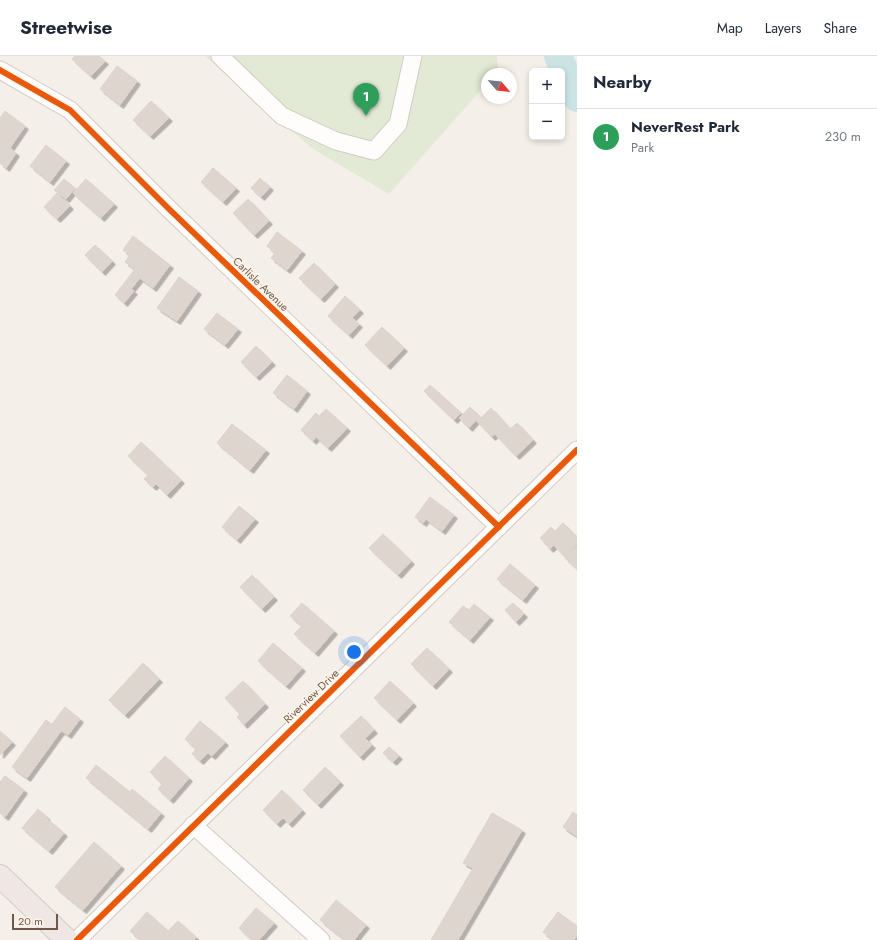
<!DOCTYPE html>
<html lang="en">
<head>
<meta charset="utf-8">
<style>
	:root { --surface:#fff; --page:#f2f2f3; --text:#1f2937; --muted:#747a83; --line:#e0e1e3; --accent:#0b8043 }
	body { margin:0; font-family:Jost,sans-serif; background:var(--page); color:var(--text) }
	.controls { position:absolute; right:12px; top:12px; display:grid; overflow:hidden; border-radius:6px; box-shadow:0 2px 6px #0003 }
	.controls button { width:36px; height:36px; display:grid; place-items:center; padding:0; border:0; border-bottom:1px solid var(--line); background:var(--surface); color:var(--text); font:20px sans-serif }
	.compass { position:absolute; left:481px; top:12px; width:36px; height:36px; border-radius:50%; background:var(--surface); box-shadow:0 2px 6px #0003; rotate:118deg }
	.scale { position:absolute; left:12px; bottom:10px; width:46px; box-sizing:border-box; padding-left:4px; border:2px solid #70574c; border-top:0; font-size:11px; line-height:14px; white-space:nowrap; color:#70574c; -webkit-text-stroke:3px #fdf5e9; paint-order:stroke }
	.you { position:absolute; left:354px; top:596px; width:14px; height:14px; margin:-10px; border:3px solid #fff; border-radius:50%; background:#1a73e8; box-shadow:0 0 0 6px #1a73e833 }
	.badge { display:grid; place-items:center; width:26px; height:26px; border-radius:50%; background:var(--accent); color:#fff; font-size:13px; font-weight:700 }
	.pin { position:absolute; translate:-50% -33px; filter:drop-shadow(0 1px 2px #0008) }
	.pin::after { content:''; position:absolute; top:21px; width:14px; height:12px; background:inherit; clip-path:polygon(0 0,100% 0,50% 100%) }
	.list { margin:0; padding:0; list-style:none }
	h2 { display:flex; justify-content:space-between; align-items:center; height:52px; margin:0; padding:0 16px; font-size:17px }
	h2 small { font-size:13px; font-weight:400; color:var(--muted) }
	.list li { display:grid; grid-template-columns:26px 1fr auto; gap:12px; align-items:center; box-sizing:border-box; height:56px; padding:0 16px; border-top:1px solid var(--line) }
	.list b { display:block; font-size:15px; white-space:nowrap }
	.list p { margin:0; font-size:13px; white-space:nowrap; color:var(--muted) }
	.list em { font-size:13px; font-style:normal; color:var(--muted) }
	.map { position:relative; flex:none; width:577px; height:884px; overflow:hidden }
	header { display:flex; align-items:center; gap:24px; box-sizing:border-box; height:56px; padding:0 20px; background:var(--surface); border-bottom:1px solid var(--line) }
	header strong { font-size:19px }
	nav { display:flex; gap:22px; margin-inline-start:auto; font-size:14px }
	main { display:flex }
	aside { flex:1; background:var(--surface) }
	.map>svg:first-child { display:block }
</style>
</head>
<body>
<header>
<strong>Streetwise</strong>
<nav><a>Map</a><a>Layers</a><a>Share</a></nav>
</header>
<main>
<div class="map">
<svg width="577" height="884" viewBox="0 0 577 884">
	<defs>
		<filter id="shadow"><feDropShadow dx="3.5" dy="3.5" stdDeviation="0" flood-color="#0004"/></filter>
	</defs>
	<rect width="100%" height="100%" fill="#f5efe9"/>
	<path fill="#e2ead5" d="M205,0H497L498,14L495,18H487V27L389,138L313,93Z"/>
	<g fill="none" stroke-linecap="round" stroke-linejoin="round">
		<path stroke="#cce3e4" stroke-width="28" d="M558,0L577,42"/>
	</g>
	<path fill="#ded5cf" stroke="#ddd3cc" filter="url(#shadow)" d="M75,0H99L105,5L91,20L72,3Z
		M117,10L137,25L120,49L100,33Z
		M151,45L169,62L150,80L133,64Z
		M5,55L25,70L10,92L16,97L6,112L0,107V62Z
		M46,89L66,105L50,126L30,110Z
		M213,112L236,132L223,146L201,126Z
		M260,122L270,131L261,141L251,132Z
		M64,123L75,132L66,143L54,134Z
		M86,123L114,148L101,162L73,137Z
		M57,137L70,150L57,163L44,151Z
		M248,143L269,165L254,179L233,157Z
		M277,176L302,195L287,214L271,202L275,197L267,190Z
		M133,180L170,209L153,232L140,222L131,233L134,235L124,247L115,239L135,213L125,206L130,199L123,194Z
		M95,189L112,205L102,216L85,199Z
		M314,207L335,228L321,243L299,222Z
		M179,221L198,235L177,265L157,252Z
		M345,240L360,254L352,262L359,268L349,279L328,260Z
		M217,257L238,273L225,289L204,273Z
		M382,271L404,292L387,310L365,289Z
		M256,290L272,306L256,321L241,306Z
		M287,319L307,335L294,353L273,337Z
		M430,329L461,357L454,364L424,335Z
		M470,351L481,362L491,352L510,373L517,367L533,384L516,400L495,378L492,381L476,364L469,372L459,362Z
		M326,353L347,372L328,392L316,381L313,385L301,374L316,357L319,360Z
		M232,368L266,394L250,414L217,387Z
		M141,386L181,424L167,439L156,428L153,431L144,423L148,419L128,400Z
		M430,441L454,459L442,475L426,463L423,467L415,461Z
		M239,450L255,463L237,484L222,471Z
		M563,467L577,481V488L565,501L554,489L550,493L540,482L551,471L555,475Z
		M383,478L411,505L398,519L369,492Z
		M577,490V513L565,502Z
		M510,508L535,529L523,544L497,523Z
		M252,519L274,541L262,553L240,531Z
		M302,547L334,575L315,597L294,578L302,570L290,560Z
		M513,547L524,558L516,566L505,554Z
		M474,548L490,561L470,584L449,566L463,550L469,554Z
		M273,587L302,612L286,630L258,605Z
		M427,592L449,613L433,630L411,608Z
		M143,607L159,623L125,659L109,644Z
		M243,625L265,648L244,669L237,661L240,658L225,642Z
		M390,625L413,647L397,664L374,642Z
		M65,651L80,663L68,679L52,668Z
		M361,660L374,674L365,682L372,689L360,701L340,680Z
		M46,664L61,675L27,722L12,711Z
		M200,665L225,686L212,700L208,697L200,705L192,698L196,693L185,683Z
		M0,675L12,686L0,699Z
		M389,691L399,700L393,706L383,697Z
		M165,700L189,722L170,744L158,733L162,728L150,716Z
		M96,709L130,736L132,733L161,757L148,773L86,722Z
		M325,711L340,726L318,749L303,734Z
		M5,720L24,734L5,761L0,757V726Z
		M282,734L302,754L289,768L283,762L277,768L263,754Z
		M38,753L47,761L46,762L64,777L49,795L22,772Z
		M573,756L577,759V780L563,771Z
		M492,757L522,774L458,884H431L473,812L463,807Z
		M94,786L121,810L83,854L55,831Z
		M336,844L366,869L354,884H345L320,864Z
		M256,852L274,867L259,884H252L239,872Z
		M147,856L168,875L178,865L196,881L194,884H141L130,875Z
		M558,856L577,870V880L574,884H553L543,876Z"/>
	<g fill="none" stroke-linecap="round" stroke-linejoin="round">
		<defs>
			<path id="minor" d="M220,0L282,60L336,85L374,95L398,68L413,0
				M0,14L70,54L169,153L499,471
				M193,769L321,884
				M77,884L577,394"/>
			<path id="highway" d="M0,820L67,884"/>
		</defs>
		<use href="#minor" stroke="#d2cbc4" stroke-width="19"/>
		<use href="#highway" stroke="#d3cbc6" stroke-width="24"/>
		<use href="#minor" stroke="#fefdfc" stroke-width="17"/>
		<use href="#highway" stroke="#f0e7e4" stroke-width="22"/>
		<defs>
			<path id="cycleway" d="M0,14L70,54L169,153L499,471
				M77,884L577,394"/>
		</defs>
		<use href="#cycleway" stroke="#fdf5e9" stroke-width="8"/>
		<use href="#cycleway" stroke="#e8590c" stroke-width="6"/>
	</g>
	<g text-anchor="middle" stroke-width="3" stroke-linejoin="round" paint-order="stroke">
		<g font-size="11" fill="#70574c" stroke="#fdf5e9">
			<text transform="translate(261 228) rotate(44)" y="4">Carlisle Avenue</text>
			<text transform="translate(311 640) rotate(-44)" y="4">Riverview Drive</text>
		</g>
	</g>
</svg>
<div class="controls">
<button>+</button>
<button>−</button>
</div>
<svg class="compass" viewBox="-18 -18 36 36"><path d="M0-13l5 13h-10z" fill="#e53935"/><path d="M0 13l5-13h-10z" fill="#747a83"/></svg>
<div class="scale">20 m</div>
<div class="you"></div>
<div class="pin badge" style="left:366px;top:60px;background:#2e9e5b">1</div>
</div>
<aside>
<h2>Nearby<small></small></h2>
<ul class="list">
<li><span class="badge" style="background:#2e9e5b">1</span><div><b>NeverRest Park</b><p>Park</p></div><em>230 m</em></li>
</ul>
</aside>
</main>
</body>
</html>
